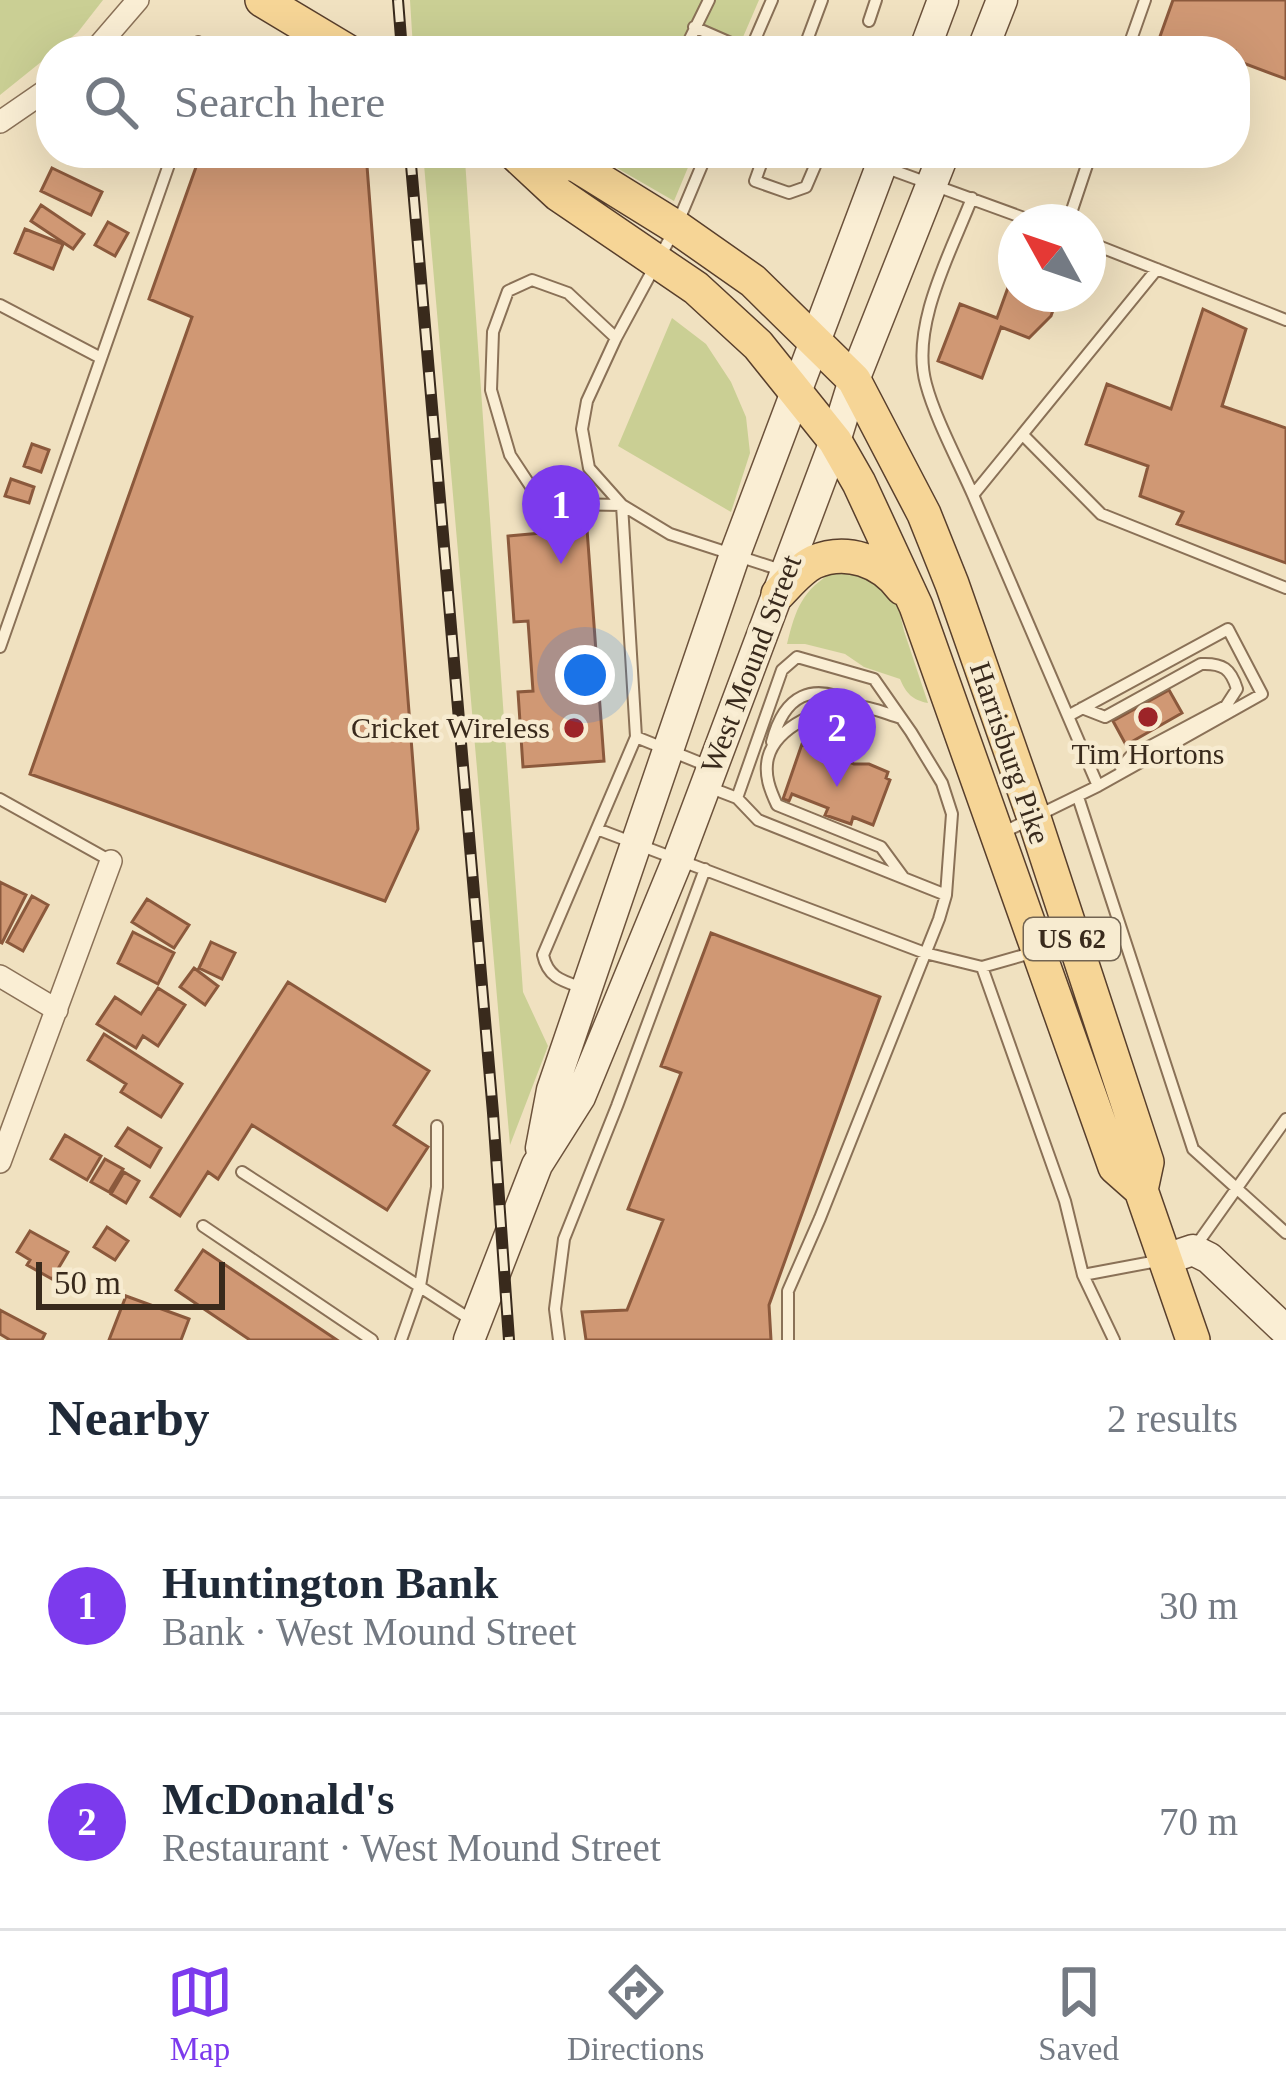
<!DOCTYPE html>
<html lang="en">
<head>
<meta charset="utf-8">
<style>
	:root { --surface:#fff; --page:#f2f2f3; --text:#1f2937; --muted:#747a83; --line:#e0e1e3; --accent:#7c3aed }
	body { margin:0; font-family:Georgia,serif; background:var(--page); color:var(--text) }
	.compass { position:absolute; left:998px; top:204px; width:108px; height:108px; border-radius:50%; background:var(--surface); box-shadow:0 12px 48px #0002; rotate:310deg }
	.scale { position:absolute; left:36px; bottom:30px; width:189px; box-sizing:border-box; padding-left:12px; border:6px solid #392a1c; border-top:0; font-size:33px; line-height:42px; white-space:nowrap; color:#392a1c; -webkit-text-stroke:9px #f7ebd0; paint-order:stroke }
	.you { position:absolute; left:585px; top:675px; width:42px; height:42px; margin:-30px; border:9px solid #fff; border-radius:50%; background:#1a73e8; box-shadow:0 0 0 18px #1a73e833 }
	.badge { display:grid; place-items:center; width:78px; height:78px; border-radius:50%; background:var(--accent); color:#fff; font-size:39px; font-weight:700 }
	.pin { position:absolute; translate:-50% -99px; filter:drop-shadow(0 3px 6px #0008) }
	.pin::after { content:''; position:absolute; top:63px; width:42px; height:36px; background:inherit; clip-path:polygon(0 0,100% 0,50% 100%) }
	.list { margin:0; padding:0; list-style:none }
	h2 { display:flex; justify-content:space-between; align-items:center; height:156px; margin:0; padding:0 48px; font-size:51px }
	h2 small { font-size:39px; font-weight:400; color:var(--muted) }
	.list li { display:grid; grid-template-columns:78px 1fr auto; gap:36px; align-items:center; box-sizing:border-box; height:216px; padding:0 48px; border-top:3px solid var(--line) }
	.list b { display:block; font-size:45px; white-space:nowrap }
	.list p { margin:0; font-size:39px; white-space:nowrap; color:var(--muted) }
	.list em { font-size:39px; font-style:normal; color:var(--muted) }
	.icon { flex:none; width:66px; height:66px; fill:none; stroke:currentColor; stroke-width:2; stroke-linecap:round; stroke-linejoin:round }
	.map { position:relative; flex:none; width:1286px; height:1340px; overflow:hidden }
	.search { position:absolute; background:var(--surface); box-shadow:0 12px 48px #0002; left:36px; right:36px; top:36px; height:132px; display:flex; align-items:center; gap:30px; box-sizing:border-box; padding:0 42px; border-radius:48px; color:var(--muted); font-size:45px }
	.sheet { height:588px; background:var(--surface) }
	nav { display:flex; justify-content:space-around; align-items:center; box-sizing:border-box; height:168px; border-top:3px solid var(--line); background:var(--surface); font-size:33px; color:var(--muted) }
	nav a { display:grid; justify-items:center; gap:6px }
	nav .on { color:var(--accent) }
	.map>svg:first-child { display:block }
</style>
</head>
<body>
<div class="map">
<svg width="1286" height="1340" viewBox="0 0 1286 1340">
	<rect width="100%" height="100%" fill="#f0e1c0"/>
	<path fill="#cacf94" d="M0,0H103L78,32L55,51H51V54L0,95Z
		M410,0H759L737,51H418L413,48Z
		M423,153H457L465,160L523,992L548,1046L510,1145Z
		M591,153H694L674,201Z
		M672,318L706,344L731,382L746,417L750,453L731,512L618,446Z
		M835,571L868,575L897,601L904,631L928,703C912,700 906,693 900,679L864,667L845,654L805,644H787C796,608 802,590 835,571Z"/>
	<path fill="#d09874" stroke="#8b593c" stroke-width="3" d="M1173,0H1286V79L1235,60V51H1182L1158,42Z
		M201,153H366L418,829L385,901L30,774L192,317L149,299Z
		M52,168L102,192L91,215L41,191Z
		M41,205L84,234L73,249L31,221Z
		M108,222L128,233L115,256L95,245Z
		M25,229L63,244L53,269L15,253Z
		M1010,282L1016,284V294H1043L1057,299L1051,316L1029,338L1001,327L982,378L938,361L960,304L997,318Z
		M1203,309L1246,329L1222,406L1286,428V563L1177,524L1183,512L1140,496L1148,466L1086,444L1107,384L1171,409Z
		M32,444L49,450L41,472L24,466Z
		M11,479L34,487L29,503L5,496Z
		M587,529L604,761L523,767L518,692L533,691L528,621L514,622L508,536Z
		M1169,690L1182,713L1126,745L1113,721Z
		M802,744L854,764H869L888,772L886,778L890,780L873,825L853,817L851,824L825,815L828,808L792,794L789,801L783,799Z
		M0,882L26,895L2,943L0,942Z
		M32,896L48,905L23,951L7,942Z
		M147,899L189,925L174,948L132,922Z
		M133,932L174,953L158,984L118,963Z
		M711,933L880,997L769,1305L771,1340H586L582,1312L627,1310L663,1220L628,1209L681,1073L661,1066Z
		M211,942L235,953L222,979L199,968Z
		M194,968L218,986L205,1005L180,987Z
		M288,982L429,1071L394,1125L428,1147L387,1210L252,1125L218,1179L208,1172L180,1216L151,1197Z
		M158,988L185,1005L158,1046L143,1036L136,1048L97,1024L115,997L141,1014Z
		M104,1034L182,1084L161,1117L121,1092L126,1084L88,1060Z
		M128,1128L161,1148L150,1167L116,1146Z
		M65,1135L101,1156L87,1180L51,1159Z
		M105,1159L123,1169L109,1192L91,1182Z
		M124,1172L139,1181L126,1203L111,1194Z
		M107,1227L128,1241L115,1260L94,1247Z
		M30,1231L68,1252L52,1279L27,1265L30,1260L17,1252Z
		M203,1250L337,1340H250L176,1290Z
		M126,1296L189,1319L181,1340H109Z
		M0,1310L45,1334L42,1340H10L0,1334Z"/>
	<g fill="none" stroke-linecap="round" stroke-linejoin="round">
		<defs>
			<path id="lane" d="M869,21L876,0
				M694,27L749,51
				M192,51L198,42
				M684,51L709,0
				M750,51L772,0
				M803,51L822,0
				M1127,51L1145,0
				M707,153L676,227L616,338L587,401L582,429L589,468L622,505L636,737L708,766
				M746,153L762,161
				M765,153L755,181L789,193L806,187L818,159
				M884,167L1035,222
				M972,198C951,252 910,326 926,384C935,418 958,461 973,495
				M1068,222L1091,153
				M1088,242L1286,320
				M0,305L99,357
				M616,338L568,293L532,280L508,291L493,332L491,390L510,455L539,499L561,504L622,505L670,534L781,570
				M1023,435L1101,514L1286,588
				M0,647L173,153
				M1082,708L1105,717L1201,664C1223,663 1231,669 1237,689L1226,706L1130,757L1121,768
				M1068,716L1228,629L1262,694L1098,786
				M901,718C887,714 870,706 855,706C824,706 776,726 768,758C764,775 770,790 777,805L881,847L903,877
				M772,742C784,695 812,681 855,704
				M711,788L737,798L758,820L946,895
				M1078,797L1193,1149L1286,1233
				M737,798L782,670L797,657L874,679L911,732L942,783L952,814L946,895L939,919L820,1218L788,1291V1340
				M0,799L111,861
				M597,829L925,953L982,967L1070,942
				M1000,834L1098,786L973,495L1157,269
				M982,967L1065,1201L1083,1275L1114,1340
				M583,988C563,981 548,978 543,955L636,737
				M242,1172L473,1321
				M203,1226L372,1340
				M1195,1247L1286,1119
				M1083,1275L1163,1260
				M401,1340L420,1286L437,1187V1126
				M559,1340L555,1309L564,1239L617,1106L705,869"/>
			<path id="street" d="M94,51L138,0
				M0,122L51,87
				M0,976L57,1010
				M0,1162L111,861"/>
			<path id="secondary" d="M924,51L943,0
				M982,51L1002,0
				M541,1148L552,1090L735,554L886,153
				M1166,1259L1193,1250L1209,1258L1286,1331
				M469,1340L537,1165L580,1097L678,859L835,441L854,380L944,153"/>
			<path id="primary" d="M262,0L347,51
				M514,153L558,194L696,288L758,345L835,441L859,483L916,606L1115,1167L1141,1190L1193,1340
				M516,155L576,165L676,227L753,281L854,380L924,514L952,584L1034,818L1147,1162L1141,1190
				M778,594C789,583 800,569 814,562C847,548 882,561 902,588"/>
		</defs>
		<use href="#lane" stroke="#8a7157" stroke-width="14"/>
		<use href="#street" stroke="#8a7157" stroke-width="24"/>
		<use href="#secondary" stroke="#6c523b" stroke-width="33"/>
		<use href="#primary" stroke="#583f2c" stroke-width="36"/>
		<use href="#lane" stroke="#faeed4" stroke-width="10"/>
		<use href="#street" stroke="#faeed4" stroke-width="21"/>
		<use href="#secondary" stroke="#faeed4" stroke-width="30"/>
		<use href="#primary" stroke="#f6d596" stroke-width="33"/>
		<defs>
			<path id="rail" d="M398,0L402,51
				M410,153L493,1113L509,1340"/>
		</defs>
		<use href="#rail" stroke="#392a1c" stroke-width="12"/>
		<use href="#rail" stroke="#f7ebd0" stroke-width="8" stroke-dasharray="22" stroke-linecap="butt"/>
	</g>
	<g fill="#9d2428" stroke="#f7ebd0" stroke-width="4.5">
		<circle cx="1148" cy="717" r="12"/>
		<circle cx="574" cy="728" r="12"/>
	</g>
	<g text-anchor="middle" stroke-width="9" stroke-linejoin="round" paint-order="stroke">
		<rect fill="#f7ebd0" stroke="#726452" stroke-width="3" x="1024" y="918" width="96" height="42" rx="9"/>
		<g font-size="27" font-weight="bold" fill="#392a1c">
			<text x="1072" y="948">US 62</text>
		</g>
		<g font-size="30" fill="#392a1c" stroke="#f7ebd0">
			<text transform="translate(751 664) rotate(-69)" y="10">West Mound Street</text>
			<text transform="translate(1010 753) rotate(71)" y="10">Harrisburg Pike</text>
		</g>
		<g font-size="30" fill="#392a1c" stroke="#f7ebd0" text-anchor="end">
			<text x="550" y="738">Cricket Wireless</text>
			<text x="1148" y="764" text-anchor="middle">Tim Hortons</text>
		</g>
	</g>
</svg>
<svg class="compass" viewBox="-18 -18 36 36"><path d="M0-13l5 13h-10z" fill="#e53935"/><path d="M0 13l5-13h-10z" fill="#747a83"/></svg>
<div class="scale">50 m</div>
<div class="you"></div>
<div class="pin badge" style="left:561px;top:564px">1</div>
<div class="pin badge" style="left:837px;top:787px">2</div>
<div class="search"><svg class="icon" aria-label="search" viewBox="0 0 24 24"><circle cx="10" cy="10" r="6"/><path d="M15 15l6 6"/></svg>Search here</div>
</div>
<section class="sheet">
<h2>Nearby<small>2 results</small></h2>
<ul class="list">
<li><span class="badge">1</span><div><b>Huntington Bank</b><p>Bank · West Mound Street</p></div><em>30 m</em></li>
<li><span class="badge">2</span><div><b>McDonald's</b><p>Restaurant · West Mound Street</p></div><em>70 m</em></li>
</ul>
</section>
<nav>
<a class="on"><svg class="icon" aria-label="map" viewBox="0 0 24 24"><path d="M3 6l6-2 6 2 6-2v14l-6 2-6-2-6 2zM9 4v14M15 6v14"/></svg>Map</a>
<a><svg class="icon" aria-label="directions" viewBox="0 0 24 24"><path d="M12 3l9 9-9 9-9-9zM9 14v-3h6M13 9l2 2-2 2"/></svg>Directions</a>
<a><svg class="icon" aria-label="saved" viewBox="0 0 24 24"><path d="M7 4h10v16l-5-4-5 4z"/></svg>Saved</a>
</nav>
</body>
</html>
